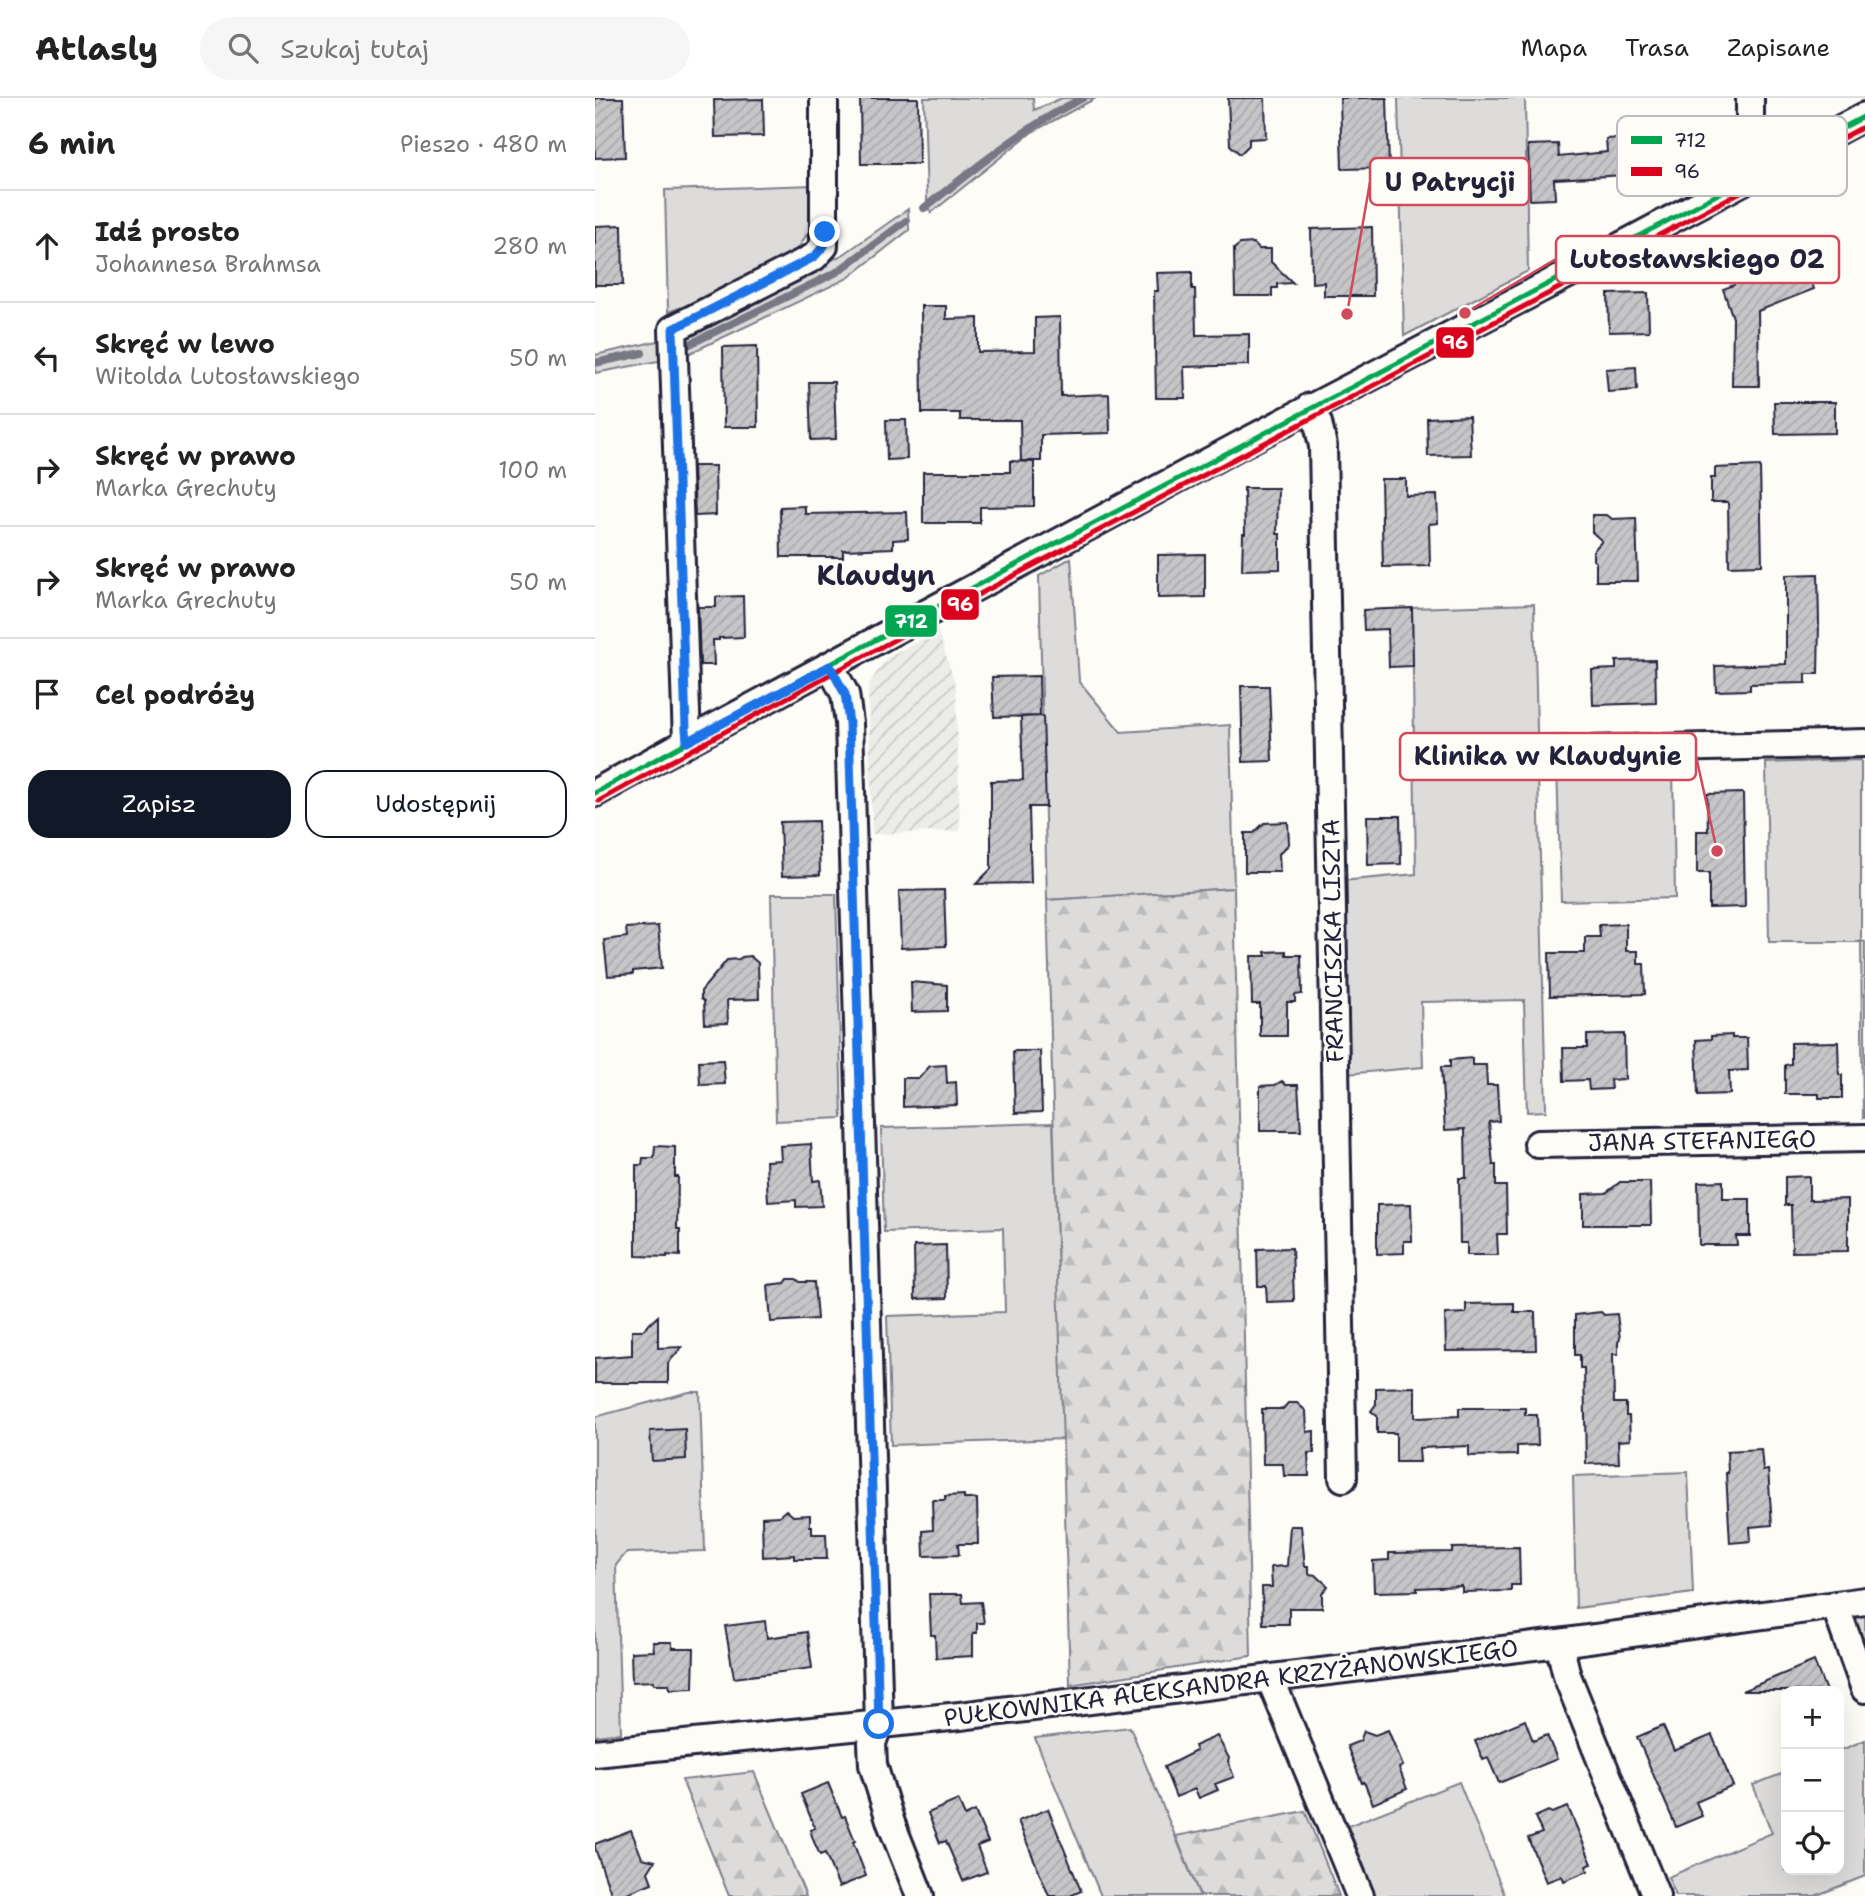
<!DOCTYPE html>
<html lang="pl">
<head>
<meta charset="utf-8">
<style>
	:root { --surface:#fff; --page:#f6f6f6; --text:#222; --muted:#767676; --line:#e0e0e0; --accent:#111827 }
	body { margin:0; font-family:"Shantell Sans",sans-serif; background:var(--page); color:var(--text) }
	.controls { position:absolute; right:21px; bottom:21px; display:grid; overflow:hidden; border-radius:14px; box-shadow:0 7px 28px #0002 }
	.controls button { width:63px; height:63px; display:grid; place-items:center; padding:0; border:0; border-bottom:2px solid var(--line); background:var(--surface); color:var(--text); font:35px sans-serif }
	.stop { position:absolute; width:21px; height:21px; margin:-16px; border:5px solid #1a73e8; border-radius:50%; background:#fff }
	.stop.end { background:#1a73e8; border-color:#fff; box-shadow:0 2px 7px #0008 }
	.list { margin:0; padding:0; list-style:none }
	h2 { display:flex; justify-content:space-between; align-items:center; height:91px; margin:0; padding:0 28px; font-size:30px }
	h2 small { font-size:23px; font-weight:400; color:var(--muted) }
	.list li { display:grid; grid-template-columns:46px 1fr auto; gap:21px; align-items:center; box-sizing:border-box; height:112px; padding:0 28px; border-top:2px solid var(--line) }
	.list b { display:block; font-size:26px; white-space:nowrap }
	.list p { margin:0; font-size:23px; white-space:nowrap; color:var(--muted) }
	.list em { font-size:23px; font-style:normal; color:var(--muted) }
	.actions { display:flex; gap:14px; padding:21px 28px }
	.actions a { flex:1; padding:16px 0; border:2px solid var(--accent); border-radius:21px; text-align:center; font-size:24px; color:var(--accent) }
	.actions .main { background:var(--accent); color:#fff }
	.icon { flex:none; width:38px; height:38px; fill:none; stroke:currentColor; stroke-width:2; stroke-linecap:round; stroke-linejoin:round }
	.map { position:relative; flex:none; width:1270px; height:1798px; overflow:hidden }
	header { display:flex; align-items:center; gap:42px; box-sizing:border-box; height:98px; padding:0 35px; background:var(--surface); border-bottom:2px solid var(--line) }
	header strong { font-size:33px }
	nav { display:flex; gap:38px; margin-inline-start:auto; font-size:24px }
	.search { width:490px; height:63px; background:var(--page); display:flex; align-items:center; gap:18px; box-sizing:border-box; padding:0 24px; border-radius:38px; color:var(--muted); font-size:26px }
	main { display:flex }
	aside { flex:1; background:var(--surface) }
	.map>svg:first-child { display:block }
</style>
</head>
<body>
<header>
<strong>Atlasly</strong>
<div class="search"><svg class="icon" aria-label="search" viewBox="0 0 24 24"><circle cx="10" cy="10" r="6"/><path d="M15 15l6 6"/></svg>Szukaj tutaj</div>
<nav><a>Mapa</a><a>Trasa</a><a>Zapisane</a></nav>
</header>
<main>
<aside>
<h2>6 min<small>Pieszo · 480 m</small></h2>
<ul class="list">
<li><svg class="icon" aria-label="ahead" viewBox="0 0 24 24"><path d="M12 20V5M6 11l6-6 6 6"/></svg><div><b>Idź prosto</b><p>Johannesa Brahmsa</p></div><em>280 m</em></li>
<li><svg class="icon" aria-label="left" viewBox="0 0 24 24"><path d="M17 20v-9H6M10 6l-5 5 5 5"/></svg><div><b>Skręć w lewo</b><p>Witolda Lutosławskiego</p></div><em>50 m</em></li>
<li><svg class="icon" aria-label="right" viewBox="0 0 24 24"><path d="M7 20v-9h11M14 6l5 5-5 5"/></svg><div><b>Skręć w prawo</b><p>Marka Grechuty</p></div><em>100 m</em></li>
<li><svg class="icon" aria-label="right" viewBox="0 0 24 24"><path d="M7 20v-9h11M14 6l5 5-5 5"/></svg><div><b>Skręć w prawo</b><p>Marka Grechuty</p></div><em>50 m</em></li>
<li><svg class="icon" aria-label="arrive" viewBox="0 0 24 24"><path d="M6 21V4h12l-3 4 3 4H6"/></svg><div><b>Cel podróży</b></div></li>
</ul>
<div class="actions"><a class="main">Zapisz</a><a>Udostępnij</a></div>
</aside>
<div class="map">
<svg width="1270" height="1798" viewBox="0 0 1270 1798">
	<defs>
		<pattern id="industrial-furrows" width="10" height="10" patternUnits="userSpaceOnUse" patternTransform="scale(1.75)"><rect width="10" height="10" fill="#ecece9"/><path d="M-1 1l2-2M0 10L10 0M9 11l2-2" fill="none" stroke="#cacac9"/></pattern>
		<pattern id="forest-firs" width="22" height="20" patternUnits="userSpaceOnUse" patternTransform="scale(1.75)"><rect width="22" height="20" fill="#dddcdb"/><path d="M5 1l3.5 6h-7zM16 11l3.5 6h-7z" fill="#bdbcbd"/></pattern>
		<pattern id="building-hatch" width="6" height="6" patternUnits="userSpaceOnUse" patternTransform="scale(1.75)"><rect width="6" height="6" fill="#c6c6c8"/><path d="M-1 1l2-2M0 6l6-6M5 7l2-2" fill="none" stroke="#aaaaad"/></pattern>
	</defs>
	<rect width="100%" height="100%" fill="#fdfcf7"/>
	<filter id="ink" filterUnits="userSpaceOnUse"><feTurbulence type="fractalNoise" baseFrequency=".0143" numOctaves="2"/><feDisplacementMap in="SourceGraphic" scale="14" xChannelSelector="R" yChannelSelector="G"/><feConvolveMatrix kernelMatrix="1 2 1 2 8 2 1 2 1" color-interpolation-filters="sRGB"/></filter>
	<g filter="url(#ink)">
		<path fill="url(#industrial-furrows)" d="M343,533L361,588L365,733L277,736L273,588L291,560Z"/>
		<path fill="#dddcdb" stroke="#807f8b" stroke-width="2" d="M329,0H438L439,12L467,0H501L437,34L336,115L332,102Z
			M803,0H930L933,173L809,238Z
			M219,87L220,123L201,154L90,208L73,214L70,92Z
			M313,111L314,132L253,180L93,256L91,243L94,235L249,156Z
			M72,241L74,261L0,275V257Z
			M476,460L484,583L526,634L635,627L639,790L452,802L444,478Z
			M939,506L951,1013L932,1014L929,902L826,904L828,969L751,976L746,783L821,776L817,510Z
			M1266,662V843L1270,844V1020H1268L1266,844H1174L1171,665Z
			M1078,666L1080,800L966,803L962,668Z
			M176,796H241L247,1020L181,1023Z
			M458,1025L469,1341L296,1347L292,1218L410,1214L408,1130L289,1134L286,1030Z
			M94,1294H105L110,1453L31,1455L21,1467L26,1635L0,1638V1319Z
			M1093,1374L1098,1495L981,1510L978,1378Z
			M1270,1516V1564L1260,1534V1522Z
			M535,1629L605,1798H506L440,1640Z
			M1270,1642V1778L1220,1798H1081L1073,1779L1177,1735L1158,1687L1191,1674V1772H1244V1653Z
			M864,1684L910,1798H781L753,1728Z"/>
		<path fill="url(#forest-firs)" stroke="#807f8b" stroke-width="2" d="M639,790L656,1558L475,1587L452,802Z
			M159,1674L211,1798H134L87,1682Z
			M710,1713L744,1798H605L581,1738Z"/>
		<g fill="none" stroke-linecap="round" stroke-linejoin="round">
			<path stroke="#787885" stroke-width="8" d="M329,110C380,71 430,28 488,0
				M91,248L242,174L311,123
				M0,265L47,255"/>
		</g>
		<path fill="url(#building-hatch)" stroke="#22223b" stroke-width="2" d="M0,0H28L30,59L0,60Z
			M265,0H323L324,66H266Z
			M633,0H670L671,40L654,41V47L645,56L635,47Z
			M745,0H792L794,70L747,71Z
			M168,1L169,38L120,39L119,2Z
			M1046,39L1048,76L959,81L960,101L935,102L933,47L963,46L964,59L1012,54L1011,41Z
			M27,127L28,187H0V128Z
			M777,129L778,198H729V184L717,185L716,131Z
			M658,145L664,151H676V164L698,185L682,186V190H677V198H640L639,151L645,146Z
			M1190,163L1192,171L1210,164L1219,191L1163,213L1164,288H1137L1138,220L1128,191L1139,187L1137,181Z
			M597,174V191H600L601,237L654,236V267L589,269L590,300H561L559,193H563L562,175Z
			M1053,195L1054,233L1014,234L1013,196Z
			M326,208H351V221L383,220V254L440,253V220L465,219L466,298L514,296L515,335L446,337V363H426L425,322H365V315H327Z
			M162,248L163,329H129L128,249Z
			M1041,269L1042,292L1013,294L1011,271Z
			M214,284H239L241,341L216,342Z
			M1179,304H1240V335L1180,336Z
			M874,318L876,357L833,358L832,320Z
			M291,322H311L312,361L292,362Z
			M415,363L439,364V408L385,409V425H328V374H415Z
			M98,368H120L121,417L100,418Z
			M1165,368L1167,467L1134,468L1133,404H1116V380H1120V370Z
			M786,381H811V398L842,397L843,425L834,426L835,468L788,469Z
			M649,390H683L682,436H685V471L647,472L648,436H650Z
			M210,408V416L312,414L313,441L298,442V450L248,452V459H186L185,409Z
			M997,417H1012L1017,421L1041,420L1043,483H1001V464L998,462V453L1007,443L997,434Z
			M610,456V499L563,500V457Z
			M1223,476L1224,525L1223,576H1211V585L1155,586V592L1121,593L1120,568L1191,566V477Z
			M148,498L149,539L124,540V542H118L119,567H105L103,509H121V499Z
			M817,510L818,568L794,569L793,531L769,532L768,512Z
			M1060,562L1061,605L998,607L997,572L1021,571V563Z
			M444,578L445,618L399,619L397,579Z
			M646,588H674L677,663L648,664Z
			M448,618L451,709H434L436,785L381,786L396,771V683L428,682L426,619Z
			M1148,695L1150,809L1114,810V775H1102V733H1113L1112,696Z
			M772,718H805L806,766L773,767Z
			M223,723L225,777L187,778L185,724Z
			M693,724L694,746L684,756L685,774H650V735H659L669,725Z
			M349,792L351,848L306,850L304,793Z
			M1031,826V853H1043V866H1049L1050,896L955,898L954,855H990V839H1005L1004,827Z
			M63,828L67,870L38,873V876L13,878L9,842L32,839L31,830Z
			M691,853V857H706L707,896L700,897V904H692V938H665V906H657L656,858H671L670,854Z
			M155,858L163,865L164,901L132,902L133,925L110,926L109,903L106,901V893L132,862L144,861L147,859Z
			M316,884L352,887V913L317,914Z
			M1029,936L1030,981L1015,982L1016,991L994,992L993,982L969,983L968,950H992V937Z
			M1137,937V940H1152L1153,972L1134,973L1135,996L1103,997L1101,942L1116,941V938Z
			M1243,944L1244,977H1247V1000H1224V996H1190V967L1196,966V945Z
			M418,953H445L447,1014L420,1015Z
			M877,960V967H891L892,987H902L904,1023L894,1024L898,1067H901V1088H911L912,1136H902L903,1157H872V1145H865L864,1080H871L870,1031L850,1032L846,969H855V962Z
			M128,962L130,986L105,987L104,963Z
			M351,967L352,985L361,984L362,1007L308,1009V980H324L335,968Z
			M687,983L691,987H703L706,1033H665V988L680,987Z
			M216,1046L218,1083L225,1082L227,1108L201,1109V1102L173,1104L171,1063L186,1062L185,1048Z
			M60,1048L80,1049V1079H83L82,1131H85V1158L72,1157V1159L41,1158V1067H47L48,1060H59Z
			M1214,1078V1102L1253,1101V1153L1197,1154L1196,1107H1190V1079Z
			M1128,1083V1101H1155V1138H1141L1142,1147H1104L1103,1084Z
			M1025,1084H1055L1056,1127H988V1096L1011,1095Z
			M816,1106L817,1143H809V1155L782,1156V1107Z
			M351,1147L352,1200L320,1201L319,1148Z
			M697,1150L699,1203L672,1204L671,1188H663L662,1151Z
			M193,1181H201L205,1184H219L222,1221L176,1224L173,1187L190,1185Z
			M919,1205V1214H940L941,1252L851,1253L850,1216L871,1215V1206Z
			M1006,1214L1009,1217L1022,1216L1025,1241L1023,1244V1256H1018L1019,1305H1031V1318H1034L1035,1342L1023,1343L1024,1365L991,1366L989,1270H985V1257H980V1217Z
			M63,1218V1250L87,1249L73,1265V1285H0V1260L37,1257V1232H48Z
			M820,1289V1319L824,1320L864,1318V1310H930V1317H942L943,1347L922,1348V1357L874,1358V1348L824,1350L825,1364H801V1335H782V1318L776,1313L781,1306V1290Z
			M693,1305H702L711,1313L712,1334L719,1333V1355H713L714,1378H689L688,1366H668L667,1311H688Z
			M90,1331L91,1361L57,1363L55,1333Z
			M1166,1351L1168,1373L1173,1372L1177,1427L1155,1429L1156,1443L1135,1445L1131,1375H1133L1132,1353Z
			M369,1397V1401H382L383,1446H363L364,1457L329,1458L328,1433L338,1432L337,1402H350V1398Z
			M191,1412L198,1418L215,1417V1428H217V1436H231L232,1461H199V1457L168,1459L167,1419L184,1418Z
			M695,1428H706L710,1468H714V1476L721,1477L733,1488L727,1495V1510H694V1526H668L667,1489H677L676,1469L692,1468Z
			M924,1449L925,1487H916V1493L867,1494V1488L822,1490V1493L779,1494L778,1463L794,1462V1455L857,1454V1450Z
			M334,1496H367L368,1505L386,1504L389,1525H382V1535H378V1558L341,1560L340,1537H336Z
			M170,1523L172,1540L212,1534L217,1570L139,1580L130,1528Z
			M58,1544H76L78,1550H99L98,1590L75,1591L74,1586H59V1583L37,1584L36,1554L59,1553Z
			M1219,1563L1231,1593H1147Z
			M930,1622L938,1643L952,1637L962,1661L904,1685L893,1660L888,1662L880,1643Z
			M1068,1628L1079,1653L1117,1637L1138,1688L1101,1704L1107,1718L1081,1729L1042,1639Z
			M793,1632L808,1668L804,1670L812,1691L778,1706L769,1684L767,1685L752,1648L765,1643L769,1633L780,1637Z
			M622,1638L634,1660L633,1663L639,1679L620,1686L623,1692L604,1700L600,1691L581,1699L569,1669L601,1653L599,1648Z
			M233,1685L247,1719L250,1718L260,1743L258,1744L271,1778L244,1789L230,1755L225,1757L219,1744L215,1732L220,1730L206,1696Z
			M363,1702L370,1718L380,1713L393,1744L382,1748L392,1774L368,1783L351,1743L345,1745L333,1715Z
			M973,1709L997,1766L991,1768L993,1773L969,1783L967,1778L951,1784L933,1740L947,1735L940,1719L953,1713L957,1715Z
			M453,1711L486,1793L475,1798H454L423,1723Z
			M36,1732L47,1760L60,1763L53,1774L57,1785L25,1798H17L0,1750V1746Z"/>
		<g fill="none" stroke-linecap="round" stroke-linejoin="round">
			<defs>
				<path id="street" d="M1155,0V37L1170,72
					M715,309L723,325L728,348L748,1380
					M235,568L250,596L254,625L284,1626L277,1645L278,1667L296,1725L325,1798
					M92,644L78,231L219,159L229,148V0
					M955,653L1270,645
					M0,695L92,644L645,347L998,163L1270,18
					M943,1046L1270,1040
					M1240,1507L1270,1591
					M964,1545L972,1578L1061,1798
					M675,1580L765,1798
					M0,1655L365,1618L964,1545L1270,1503"/>
			</defs>
			<use href="#street" stroke="#22223b" stroke-width="32"/>
			<use href="#street" stroke="#fdfcf7" stroke-width="26"/>
			<defs>
				<path id="bus-1" d="M0,695C420,462 847,244 1270,18"/>
				<path id="bus-2" d="M4,703C422,471 848,253 1270,28"/>
			</defs>
			<use href="#bus-1" stroke="#fdfcf7" stroke-width="10"/>
			<use href="#bus-2" stroke="#fdfcf7" stroke-width="10"/>
			<use href="#bus-1" stroke="#00a651" stroke-width="5"/>
			<use href="#bus-2" stroke="#db001b" stroke-width="5"/>
		</g>
	</g>
	<g fill="none" stroke-linecap="round" stroke-linejoin="round" filter="url(#ink)">
		<path stroke="#1a73e8" stroke-width="9" d="M230,134L229,148L219,159L78,231L91,631L92,644L235,568L250,596L254,625L284,1626"/>
	</g>
	<g text-anchor="middle" stroke-width="5" stroke-linejoin="round" paint-order="stroke">
		<g font-size="24" fill="#22223b" stroke="#fdfcf7">
			<text transform="translate(738 843) rotate(-91)" y="8">FRANCISZKA LISZTA</text>
			<text transform="translate(1107 1043) rotate(-1)" y="8">JANA STEFANIEGO</text>
			<text transform="translate(636 1585) rotate(-7)" y="8">PUŁKOWNIKA ALEKSANDRA KRZYŻANOWSKIEGO</text>
		</g>
		<g font-size="28" font-weight="bold" fill="#22223b" stroke="#fdfcf7">
			<text x="281" y="487">Klaudyn</text>
		</g>
	</g>
	<rect x="1022" y="18" width="230" height="80" rx="10" fill="#fdfcf7" stroke="#bbbbbf" stroke-width="2"/>
	<rect x="1036" y="38" width="31" height="8" fill="#00a651"/>
	<rect x="1036" y="69" width="31" height="9" fill="#db001b"/>
	<g font-size="19" fill="#22223b">
		<text x="1079" y="49">712</text>
		<text x="1079" y="80">96</text>
	</g>
	<path fill="none" stroke="#d1495b" stroke-width="2.5" d="M752 216L775 84M870 215L961 161M1122 753L1101 658"/>
	<g fill="#d1495b" stroke="#fdfcf7" stroke-width="2.5">
		<circle cx="752" cy="216" r="7"/>
		<circle cx="870" cy="215" r="7"/>
		<circle cx="1122" cy="753" r="7"/>
	</g>
	<g fill="#fdfcf7" stroke="#d1495b" stroke-width="2.5">
		<rect x="775" y="60" width="159" height="47" rx="7"/>
		<rect x="961" y="138" width="283" height="47" rx="7"/>
		<rect x="805" y="635" width="296" height="47" rx="7"/>
	</g>
	<g font-size="26" text-anchor="middle" font-weight="bold" fill="#22223b">
		<text x="855" y="93">U Patrycji</text>
		<text x="1102" y="170">Lutosławskiego 02</text>
		<text x="953" y="667">Klinika w Klaudynie</text>
	</g>
	<g stroke="#fdfcf7" stroke-width="2.5">
		<rect x="840" y="228" width="40" height="33" rx="7" fill="#db001b"/>
		<rect x="345" y="490" width="40" height="33" rx="7" fill="#db001b"/>
		<rect x="289" y="506" width="54" height="34" rx="7" fill="#00a651"/>
	</g>
	<g font-size="19" text-anchor="middle" font-weight="bold" fill="#fff">
		<text x="860" y="251">96</text>
		<text x="365" y="513">96</text>
		<text x="316" y="530">712</text>
	</g>
</svg>
<div class="controls">
<button>+</button>
<button>−</button>
<button><svg class="icon" aria-label="locate" viewBox="0 0 24 24"><circle cx="12" cy="12" r="6"/><path d="M12 2v4M12 18v4M2 12h4M18 12h4"/></svg></button>
</div>
<div class="stop" style="left:284px;top:1626px"></div>
<div class="stop end" style="left:230px;top:134px"></div>
</div>
</main>
</body>
</html>
